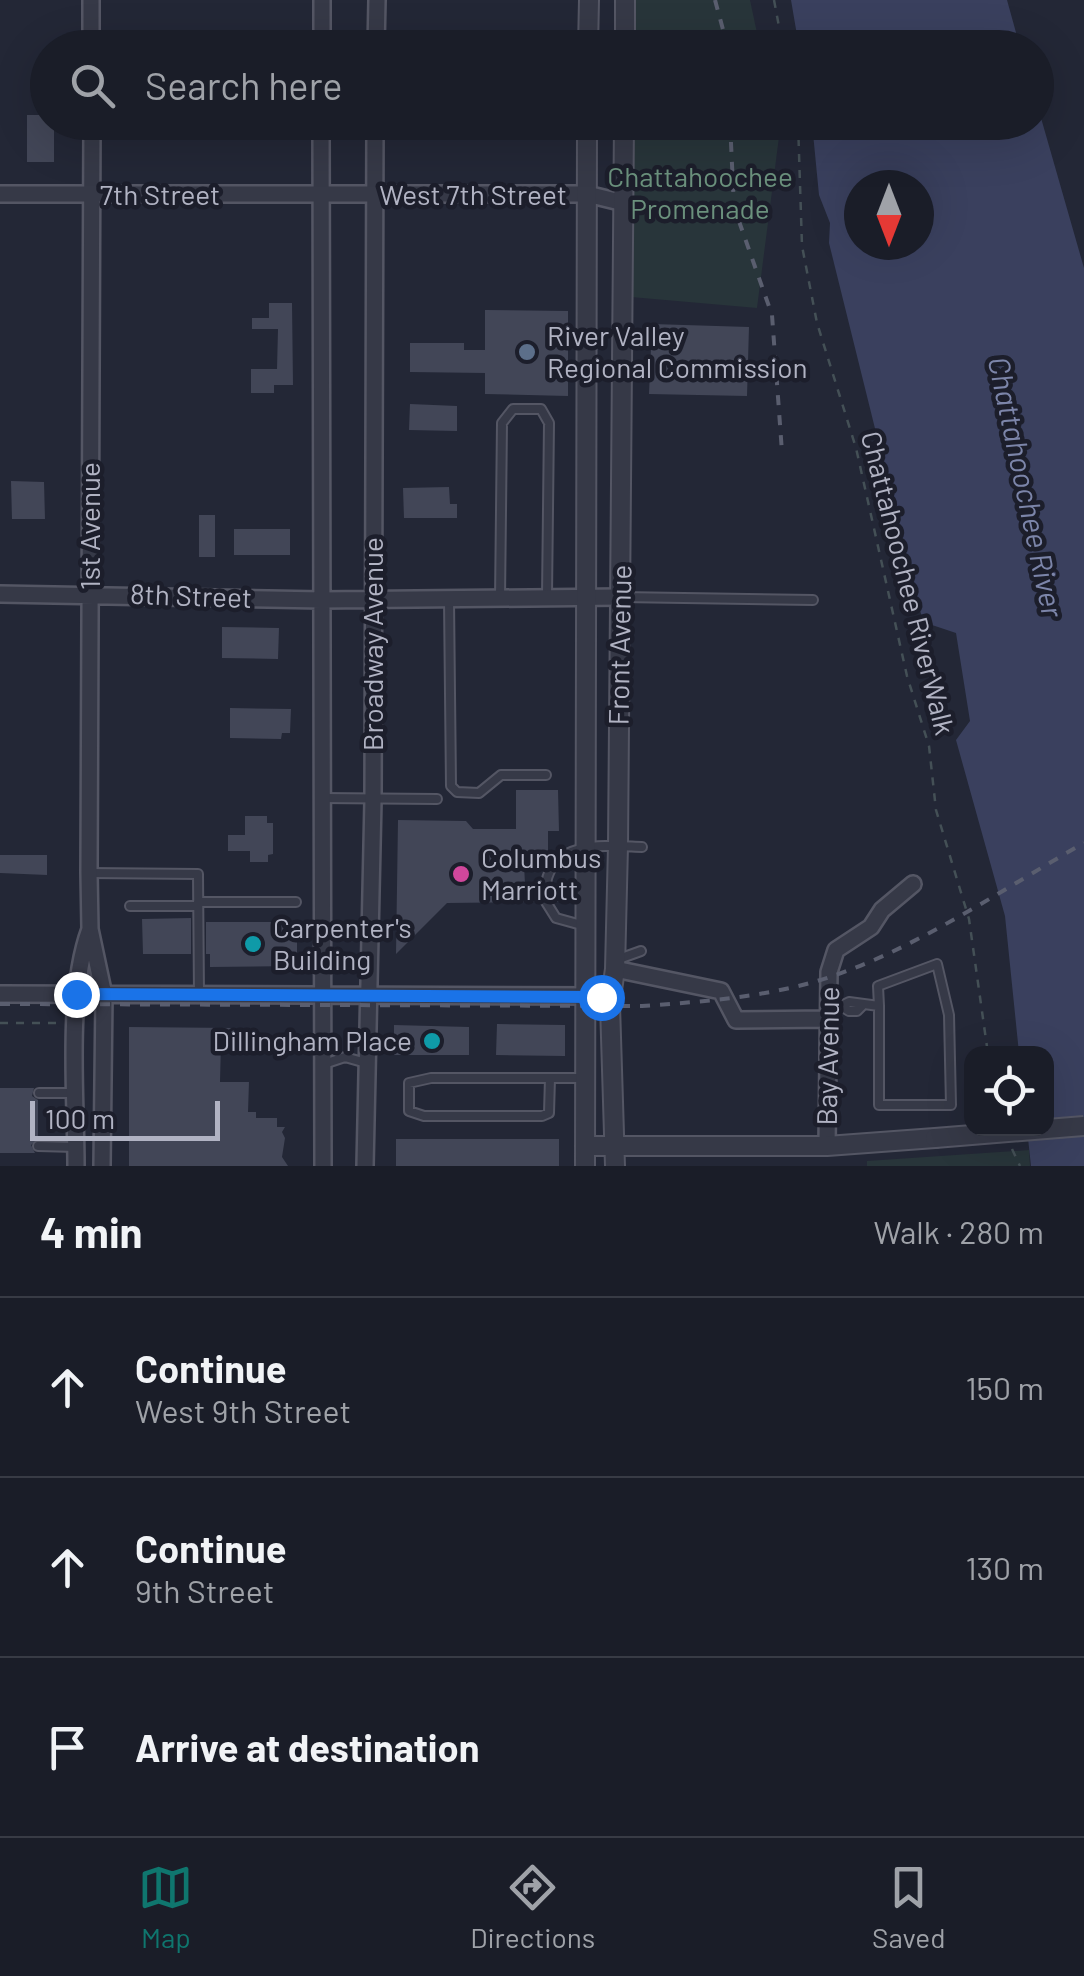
<!DOCTYPE html>
<html lang="en">
<head>
<meta charset="utf-8">
<style>
	:root { --surface:#1a1d28; --page:#232630; --text:#f1f3f6; --muted:#9fa2a8; --line:#383b45; --accent:#0f766e }
	body { margin:0; font-family:Barlow,sans-serif; background:var(--page); color:var(--text) }
	.controls { position:absolute; right:30px; bottom:30px; display:grid; overflow:hidden; border-radius:20px; box-shadow:0 10px 40px #0002 }
	.controls button { width:90px; height:90px; display:grid; place-items:center; padding:0; border:0; border-bottom:2px solid var(--line); background:var(--surface); color:var(--text); font:50px sans-serif }
	.compass { position:absolute; left:844px; top:170px; width:90px; height:90px; border-radius:50%; background:var(--surface); box-shadow:0 10px 40px #0002; rotate:180deg }
	.scale { position:absolute; left:30px; bottom:25px; width:190px; box-sizing:border-box; padding-left:10px; border:5px solid #b1b3c3; border-top:0; font-size:28px; line-height:35px; white-space:nowrap; color:#b1b3c3; -webkit-text-stroke:8px #1c1e2b; paint-order:stroke }
	.stop { position:absolute; width:30px; height:30px; margin:-22px; border:8px solid #1a73e8; border-radius:50%; background:#fff }
	.stop.end { background:#1a73e8; border-color:#fff; box-shadow:0 2px 10px #0008 }
	.list { margin:0; padding:0; list-style:none }
	h2 { display:flex; justify-content:space-between; align-items:center; height:130px; margin:0; padding:0 40px; font-size:42px }
	h2 small { font-size:32px; font-weight:400; color:var(--muted) }
	.list li { display:grid; grid-template-columns:65px 1fr auto; gap:30px; align-items:center; box-sizing:border-box; height:180px; padding:0 40px; border-top:2px solid var(--line) }
	.list b { display:block; font-size:38px; white-space:nowrap }
	.list p { margin:0; font-size:32px; white-space:nowrap; color:var(--muted) }
	.list em { font-size:32px; font-style:normal; color:var(--muted) }
	.icon { flex:none; width:55px; height:55px; fill:none; stroke:currentColor; stroke-width:2; stroke-linecap:round; stroke-linejoin:round }
	.map { position:relative; flex:none; width:1084px; height:1166px; overflow:hidden }
	.search { position:absolute; background:var(--surface); box-shadow:0 10px 40px #0002; left:30px; right:30px; top:30px; height:110px; display:flex; align-items:center; gap:25px; box-sizing:border-box; padding:0 35px; border-radius:55px; color:var(--muted); font-size:38px }
	.sheet { height:670px; background:var(--surface) }
	nav { display:flex; justify-content:space-around; align-items:center; box-sizing:border-box; height:140px; border-top:2px solid var(--line); background:var(--surface); font-size:28px; color:var(--muted) }
	nav a { display:grid; justify-items:center; gap:5px }
	nav .on { color:var(--accent) }
	.map>svg:first-child { display:block }
</style>
</head>
<body>
<div class="map">
<svg width="1084" height="1166" viewBox="0 0 1084 1166">
	<rect width="100%" height="100%" fill="#232736"/>
	<path fill="#28353a" d="M630,0H750L760,47H630Z
		M631,123H776L779,137L757,308L631,297Z
		M1029,1150L1030,1166H867V1161Z"/>
	<path fill="#3a405e" fill-rule="evenodd" d="M791,0H1007L1020,47H799Z
		M1037,104L1084,268V1166H1031L1027,1129L1046,1128V1054L1019,1053L1005,916L956,740L970,721L956,633L923,622L829,243L830,223L819,195L812,123L1036,122ZM859,185H919V245H859Z"/>
	<path fill="#424657" d="M27,115H48V122H54V162H27Z
		M269,303H292L293,385H274V393H251V369H277L278,329H252V318H269Z
		M485,310L568,311V396L485,394V373L410,372V343H464V350H485Z
		M652,324L749,327L747,396L649,394Z
		M410,404L457,406V431L409,430Z
		M11,481L44,482L45,519H12Z
		M449,487L450,504H457V518H404L403,488Z
		M199,515H215V557H199Z
		M234,529H290V555H234Z
		M222,627L279,628L278,659L222,658Z
		M230,708L291,709L290,733H282L281,739L230,738Z
		M516,790H558L559,831H548V851L537,864H524L525,884L539,883L546,890L554,883H560V902H555L547,895L539,902L447,903L396,954L398,820L466,821L473,829H516Z
		M245,816H267V823H273V854L268,855V862H250V851H228V835H245Z
		M0,855H47V875L0,873Z
		M191,918V954H143L142,919Z
		M206,922H297V966L210,967V954H206Z
		M497,1024L565,1025V1056L496,1055Z
		M394,1025L469,1027V1055H394Z
		M129,1027L234,1028V1042H221L220,1082H249L248,1112H256V1118H277V1127H285L282,1132L285,1138L282,1157L288,1166H129Z
		M0,1088H34L32,1096L38,1100V1139L31,1145L35,1153H0Z
		M396,1139H559V1166H396Z"/>
	<g fill="none" stroke-linecap="round" stroke-linejoin="round">
		<defs>
			<path id="service" d="M620,597L813,600
				M500,599L502,423L513,409H541L549,423L547,596
				M449,600L451,786L457,792L479,793L501,775H546
				M321,798L437,799
				M89,873L198,874L199,995
				M546,883C554,839 608,846 642,847
				M198,902H296
				M546,902L556,918L585,926
				M130,906H198
				M616,960L641,951
				M828,1006H841L849,1002L879,1006V1105H951L949,1015L937,964L878,986L879,1006
				M841,1006L849,1011H857L862,1006
				M324,1064L345,1057L366,1063
				M550,1078L549,1113L542,1116H424L409,1111V1083L431,1078H585
				M39,1093H74
				M38,1146L76,1147"/>
			<path id="minor" d="M91,0V48
				M322,48V0
				M376,48L377,0
				M92,122L89,873L90,929L104,995L102,1166
				M321,122L323,1166
				M0,194H587L624,203
				M0,594L322,600L620,597
				M615,969L721,991L736,1020L828,1019
				M0,994L611,996
				M827,1146L829,972L836,950L871,927L882,910L913,884
				M76,1166C76,1095 66,994 90,929
				M365,1166L373,800L375,122"/>
			<path id="tertiary" d="M588,48L589,0
				M625,48V0
				M585,1146H827L935,1138
				M585,1166L587,122
				M615,1166L610,1005L615,969L618,846L624,122"/>
		</defs>
		<use href="#service" stroke="#545664" stroke-width="12"/>
		<use href="#minor" stroke="#545664" stroke-width="20"/>
		<use href="#tertiary" stroke="#545664" stroke-width="22"/>
		<path stroke="#445056" stroke-width="2.5" stroke-dasharray="8 8" stroke-linecap="butt" d="M774,0L783,48
			M798,122L802,246L817,323L856,448L907,676L929,746L936,810L969,919L988,1054
			M0,1023H59
			M1012,1149L1020,1166"/>
		<use href="#service" stroke="#363947" stroke-width="8"/>
		<use href="#minor" stroke="#363947" stroke-width="15"/>
		<use href="#tertiary" stroke="#363947" stroke-width="18"/>
		<path stroke="#5a5e6f" stroke-width="4" stroke-dasharray="10 10" stroke-linecap="butt" d="M715,0L728,48
			M730,122L734,207L772,315L782,452
			M0,1004L642,1006C699,1002 754,998 810,983C905,957 999,891 1084,843"/>
		<defs>
			<path id="tertiary-bridge" d="M935,1138L1084,1126"/>
		</defs>
		<use href="#tertiary-bridge" stroke="#545664" stroke-width="22" stroke-linecap="butt"/>
		<use href="#tertiary-bridge" stroke="#363947" stroke-width="18"/>
	</g>
	<g fill="none" stroke-linecap="round" stroke-linejoin="round">
		<path stroke="#1a73e8" stroke-width="12" d="M76,994L601,997"/>
	</g>
	<circle fill="#5c6f8a" stroke="#1c1e2b" stroke-width="4" cx="527" cy="352" r="10"/>
	<circle fill="#d1479c" stroke="#1c1e2b" stroke-width="4" cx="461" cy="874" r="10"/>
	<g fill="#0f9aa8" stroke="#1c1e2b" stroke-width="4">
		<circle cx="253" cy="944" r="10"/>
		<circle cx="432" cy="1041" r="10"/>
	</g>
	<g text-anchor="middle" stroke-width="9" stroke-linejoin="round" paint-order="stroke">
		<g font-size="28" fill="#6b917d" stroke="#1c1e2b">
			<text x="700" y="187">Chattahoochee<tspan x="700" dy="32">Promenade</tspan></text>
		</g>
		<g font-size="28" fill="#b1b3c3" stroke="#1c1e2b">
			<text x="160" y="205">7th Street</text>
			<text x="473" y="205">West 7th Street</text>
			<text transform="translate(90 526) rotate(-90)" y="10">1st Avenue</text>
			<text transform="translate(908 583) rotate(76)" y="10">Chattahoochee RiverWalk</text>
			<text transform="translate(191 596) rotate(2)" y="10">8th Street</text>
			<text transform="translate(373 644) rotate(-90)" y="10">Broadway Avenue</text>
			<text transform="translate(620 645) rotate(-89)" y="10">Front Avenue</text>
			<text transform="translate(828 1056) rotate(-89)" y="10">Bay Avenue</text>
		</g>
		<g font-size="28" fill="#b1b3c3" stroke="#1c1e2b" text-anchor="start">
			<text x="547" y="346">River Valley<tspan x="547" dy="32">Regional Commission</tspan></text>
			<text x="481" y="868">Columbus<tspan x="481" dy="32">Marriott</tspan></text>
			<text x="273" y="938">Carpenter's<tspan x="273" dy="32">Building</tspan></text>
			<text x="412" y="1051" text-anchor="end">Dillingham Place</text>
		</g>
		<g font-size="30" font-style="italic" fill="#7c85a9" stroke="#1c1e2b">
			<text transform="translate(1025 487) rotate(78)" y="10">Chattahoochee River</text>
		</g>
	</g>
</svg>
<div class="controls">
<button><svg class="icon" aria-label="locate" viewBox="0 0 24 24"><circle cx="12" cy="12" r="6"/><path d="M12 2v4M12 18v4M2 12h4M18 12h4"/></svg></button>
</div>
<svg class="compass" viewBox="-18 -18 36 36"><path d="M0-13l5 13h-10z" fill="#e53935"/><path d="M0 13l5-13h-10z" fill="#9fa2a8"/></svg>
<div class="scale">100 m</div>
<div class="stop" style="left:601px;top:997px"></div>
<div class="stop end" style="left:76px;top:994px"></div>
<div class="search"><svg class="icon" aria-label="search" viewBox="0 0 24 24"><circle cx="10" cy="10" r="6"/><path d="M15 15l6 6"/></svg>Search here</div>
</div>
<section class="sheet">
<h2>4 min<small>Walk · 280 m</small></h2>
<ul class="list">
<li><svg class="icon" aria-label="ahead" viewBox="0 0 24 24"><path d="M12 20V5M6 11l6-6 6 6"/></svg><div><b>Continue</b><p>West 9th Street</p></div><em>150 m</em></li>
<li><svg class="icon" aria-label="ahead" viewBox="0 0 24 24"><path d="M12 20V5M6 11l6-6 6 6"/></svg><div><b>Continue</b><p>9th Street</p></div><em>130 m</em></li>
<li><svg class="icon" aria-label="arrive" viewBox="0 0 24 24"><path d="M6 21V4h12l-3 4 3 4H6"/></svg><div><b>Arrive at destination</b></div></li>
</ul>
</section>
<nav>
<a class="on"><svg class="icon" aria-label="map" viewBox="0 0 24 24"><path d="M3 6l6-2 6 2 6-2v14l-6 2-6-2-6 2zM9 4v14M15 6v14"/></svg>Map</a>
<a><svg class="icon" aria-label="directions" viewBox="0 0 24 24"><path d="M12 3l9 9-9 9-9-9zM9 14v-3h6M13 9l2 2-2 2"/></svg>Directions</a>
<a><svg class="icon" aria-label="saved" viewBox="0 0 24 24"><path d="M7 4h10v16l-5-4-5 4z"/></svg>Saved</a>
</nav>
</body>
</html>
